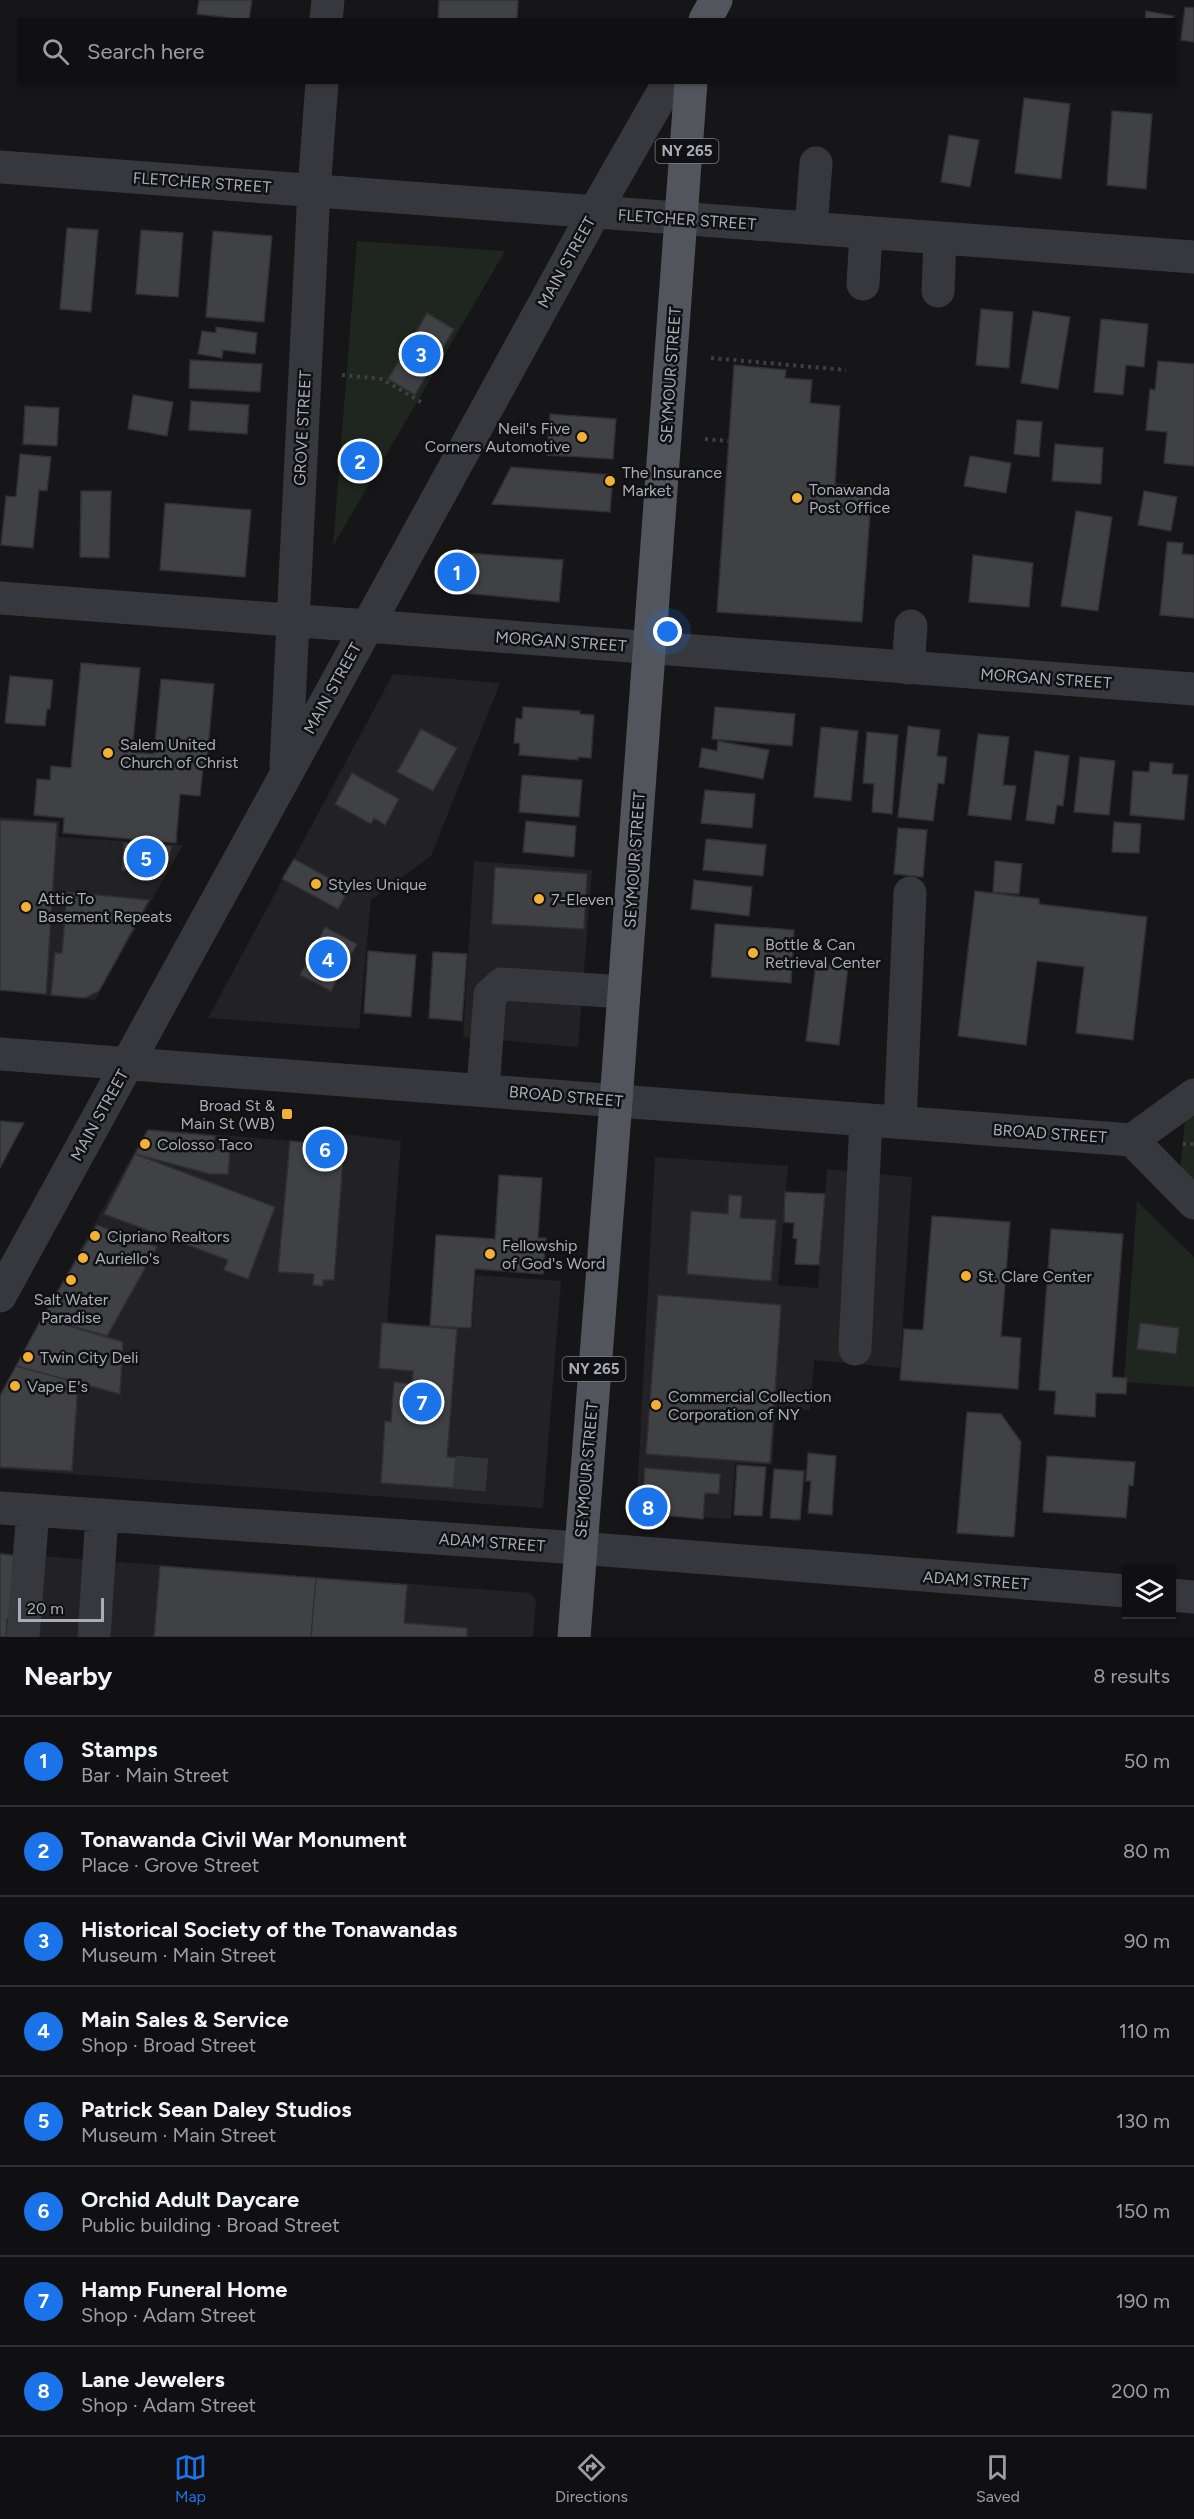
<!DOCTYPE html>
<html lang="en">
<head>
<meta charset="utf-8">
<style>
	:root { --surface:#101012; --page:#1e1e20; --text:#f1f3f6; --muted:#9c9d9f; --line:#303032; --accent:#1a73e8 }
	body { margin:0; font-family:Figtree,sans-serif; background:var(--page); color:var(--text) }
	.controls { position:absolute; right:18px; bottom:18px; display:grid; overflow:hidden; border-radius:0px; box-shadow:0 2px 4px #0004 }
	.controls button { width:54px; height:54px; display:grid; place-items:center; padding:0; border:0; border-bottom:2px solid var(--line); background:var(--surface); color:var(--text); font:30px sans-serif }
	.scale { position:absolute; left:18px; bottom:15px; width:86px; box-sizing:border-box; padding-left:6px; border:3px solid #a8adb8; border-top:0; font-size:16px; line-height:21px; white-space:nowrap; color:#a8adb8; -webkit-text-stroke:4px #111113; paint-order:stroke }
	.you { position:absolute; left:668px; top:632px; width:21px; height:21px; margin:-15px; border:4px solid #fff; border-radius:50%; background:#1a73e8; box-shadow:0 0 0 9px #1a73e833 }
	.badge { display:grid; place-items:center; width:39px; height:39px; border-radius:50%; background:var(--accent); color:#fff; font-size:20px; font-weight:700 }
	.pin { position:absolute; translate:-50% -50%; border:3px solid #fff; box-shadow:0 2px 6px #0006 }
	.list { margin:0; padding:0; list-style:none }
	h2 { display:flex; justify-content:space-between; align-items:center; height:78px; margin:0; padding:0 24px; font-size:26px }
	h2 small { font-size:20px; font-weight:400; color:var(--muted) }
	.list li { display:grid; grid-template-columns:39px 1fr auto; gap:18px; align-items:center; box-sizing:border-box; height:90px; padding:0 24px; border-top:2px solid var(--line) }
	.list b { display:block; font-size:22px; white-space:nowrap }
	.list p { margin:0; font-size:20px; white-space:nowrap; color:var(--muted) }
	.list em { font-size:20px; font-style:normal; color:var(--muted) }
	.icon { flex:none; width:33px; height:33px; fill:none; stroke:currentColor; stroke-width:2; stroke-linecap:round; stroke-linejoin:round }
	.map { position:relative; flex:none; width:1194px; height:1637px; overflow:hidden }
	.search { position:absolute; background:var(--surface); box-shadow:0 2px 4px #0004; left:18px; right:18px; top:18px; height:66px; display:flex; align-items:center; gap:15px; box-sizing:border-box; padding:0 21px; border-radius:0px; color:var(--muted); font-size:22px }
	.sheet { height:798px; background:var(--surface) }
	nav { display:flex; justify-content:space-around; align-items:center; box-sizing:border-box; height:84px; border-top:2px solid var(--line); background:var(--surface); font-size:16px; color:var(--muted) }
	nav a { display:grid; justify-items:center; gap:3px }
	nav .on { color:var(--accent) }
	.map>svg:first-child { display:block }
</style>
</head>
<body>
<div class="map">
<svg width="1194" height="1637" viewBox="0 0 1194 1637">
	<rect width="100%" height="100%" fill="#161618"/>
	<path fill="#222225" d="M393,674L500,683L431,856L371,900L359,1029L208,1018Z
		M0,817L60,821L59,837L183,845L95,1000L0,991Z
		M474,861L592,870L578,1047L463,1037Z
		M147,1129L342,1145L344,1134L401,1141L387,1322L472,1329L476,1275L561,1281L543,1508L0,1469V1394Z
		M655,1157L788,1166L778,1285L818,1288L827,1169L912,1177L900,1368L814,1360L810,1410L776,1408L772,1465L735,1463L731,1519L636,1513Z
		M0,1553L530,1593L536,1600L533,1637H0Z"/>
	<path fill="#1e261f" d="M357,241L505,251L333,546Z
		M1194,1113V1183L1180,1170L1185,1120Z
		M1137,1201L1194,1257V1387L1124,1382Z"/>
	<path fill="#404145" stroke="#303034" stroke-width="1.5" d="M199,0H252L249,20L197,14Z
		M439,0H518L517,20H438Z
		M1185,7L1194,8V42L1181,40Z
		M1146,11L1174,16L1173,20H1145Z
		M1024,98L1070,104L1061,179L1015,173Z
		M1112,111L1152,114L1146,189L1107,185Z
		M949,135L979,140L970,187L941,182Z
		M67,228L98,230L91,312L60,309Z
		M141,230L183,233L178,297L136,294Z
		M213,231L272,236L264,322L206,317Z
		M981,309L1013,312L1009,368L976,365Z
		M1033,311L1070,317L1058,389L1021,383Z
		M427,313L454,329L415,395L388,379Z
		M1101,319L1148,324L1144,367L1126,365L1123,395L1094,392Z
		M216,327L257,333L255,354L223,350L222,358L198,354L202,331L216,333Z
		M190,360L262,364L260,392L189,388Z
		M1158,361L1194,364V466L1164,463L1167,432L1146,430L1150,389L1155,390Z
		M734,365L786,370L785,378L812,380L810,403L840,406L835,484L872,487L862,622L717,612Z
		M133,395L173,402L167,436L128,429Z
		M191,401L249,405L247,434L189,430Z
		M25,406L59,408L57,446L23,444Z
		M550,414L616,419L613,459L547,455Z
		M1017,420L1042,422L1039,457L1014,454Z
		M1055,444L1103,448L1101,484L1052,481Z
		M20,454L51,457L47,491L39,490L33,548L1,545L6,496L16,497Z
		M970,456L1011,463L1006,493L964,486Z
		M511,467L613,475L610,512L492,504Z
		M81,491H111L109,558L80,557Z
		M1144,491L1177,497L1171,531L1138,525Z
		M165,503L251,510L245,577L160,570Z
		M1076,511L1112,517L1098,611L1061,606Z
		M1167,542L1183,543L1182,554L1194,555V618L1160,615Z
		M466,553L563,560L559,602L453,592L449,586L450,582Z
		M973,555L1033,563L1029,607L969,602Z
		M81,663L140,668L132,752L154,754L161,679L214,684L206,769H203L200,796L180,794L176,843L63,833L64,818L34,815L37,779L50,780L51,766L71,768Z
		M10,676L53,680L50,709H47L45,726L5,723Z
		M523,707L580,711V714L594,715L591,758L578,757V760L519,755L520,743H514L516,718L522,719Z
		M715,707L795,714L792,746L712,739Z
		M908,726L940,730L937,756L947,757L944,784L938,783L933,821L898,817Z
		M821,727L858,731L851,801L814,797Z
		M421,729L457,748L433,791L397,772Z
		M867,732L898,735L892,814L872,812L874,784L863,783Z
		M978,734L1009,737L1003,785L1016,786L1011,820L968,815Z
		M718,741L769,750L763,779L699,767L702,748L717,751Z
		M1035,751L1069,756L1063,806L1057,805L1054,824L1026,820Z
		M1080,757L1115,761L1109,815L1074,812Z
		M1150,762L1173,764L1172,774L1188,775L1184,820L1130,815L1133,771L1149,772Z
		M352,773L399,799L385,825L374,818L371,824L335,804Z
		M522,775L582,780L579,817L519,812Z
		M705,790L755,794L752,828L701,823Z
		M0,820L57,823L46,994L0,990Z
		M526,821L576,826L574,857L523,852Z
		M1114,822L1141,824L1139,853L1112,852Z
		M898,828L927,830L923,877L894,874Z
		M706,839L766,845L763,876L703,870Z
		M124,843L172,846L164,874L122,870Z
		M294,859L349,889L338,909L282,879Z
		M995,861L1022,864L1019,894L993,892Z
		M495,867L587,874L584,929L492,924Z
		M694,880L752,887L749,916L691,909Z
		M975,891L1039,899V904L1147,917L1133,1040L1076,1033L1084,967L1037,961L1026,1045L958,1036Z
		M67,892L149,900L99,991L85,998L51,995L55,953H62Z
		M715,924L794,930L791,983L711,977Z
		M325,927L357,944L331,991L300,975Z
		M368,951L416,955L411,1017L364,1013Z
		M433,952L467,954L462,1021L429,1018Z
		M816,963L848,967L839,1045L806,1041Z
		M0,1121L24,1123L0,1168Z
		M148,1130L215,1136L213,1149L230,1151L228,1174H210L135,1154Z
		M290,1141L344,1146L334,1280H323V1286L313,1285L314,1274L278,1272Z
		M135,1154L275,1207L248,1279L224,1270L228,1260L104,1214Z
		M499,1175L542,1178L538,1238H546L543,1274L475,1269L471,1328L430,1326L436,1235L495,1239Z
		M785,1192L825,1194L819,1265L795,1264L797,1239L793,1238L794,1223L784,1222Z
		M729,1195L742,1196L740,1218L776,1220L771,1281L687,1274L691,1211L728,1214Z
		M932,1216L1010,1222L1001,1336L1021,1338L1018,1389L900,1380L904,1329L923,1330Z
		M97,1225L157,1247L107,1336L42,1318Z
		M1051,1229L1123,1234L1112,1377L1127,1378L1126,1394L1096,1393L1095,1417L1054,1414L1056,1391L1039,1390Z
		M658,1295L781,1305L770,1463L646,1454Z
		M42,1318L123,1342L120,1394L16,1366Z
		M382,1323L457,1329L447,1457L485,1460L482,1490L381,1483L385,1421L391,1422L394,1382L412,1384L413,1371L379,1368Z
		M1140,1323L1179,1328L1176,1354L1137,1349Z
		M16,1366L78,1383L72,1471L0,1467V1396Z
		M967,1412L1001,1414L1021,1442L1014,1537L957,1533Z
		M808,1453L836,1456L832,1515L808,1513L811,1481H806Z
		M1047,1456L1135,1462L1133,1486L1129,1485L1126,1518L1043,1512Z
		M737,1465L766,1467L762,1516L734,1515Z
		M645,1468L720,1474L719,1494L705,1493L703,1519L649,1514L642,1508Z
		M774,1469L804,1471L800,1520L770,1518Z
		M0,1554L18,1556L14,1619H7L6,1637H0Z
		M160,1566L316,1578L311,1637H154Z
		M316,1578L407,1585L404,1623L467,1628V1637H311Z"/>
	<g fill="none" stroke-linecap="round" stroke-linejoin="round">
		<path stroke="#333438" stroke-width="33" stroke-dasharray="33 16" stroke-linecap="butt" d="M469,1490L472,1456"/>
		<path stroke="#3d3f44" stroke-width="4" stroke-dasharray="3 4.5" stroke-linecap="butt" d="M711,358L846,370
			M342,375L382,379L421,402
			M705,439L728,441
			M1183,1144H1194"/>
		<path stroke="#37383d" stroke-width="33" d="M326,20L328,0
			M0,167L1194,257
			M811,228L816,163
			M863,284L866,233
			M938,291L940,239
			M0,598L1194,689
			M908,668L911,626
			M286,766L314,190L322,82
			M0,1054L1132,1140
			M483,1089L490,995L502,984L624,992
			M900,1122L910,893
			M1132,1140L1194,1203
			M1132,1140L1194,1095
			M0,1296L594,213L669,82
			M855,1349L866,1120
			M0,1508L579,1548L1126,1591
			M1172,1595L1194,1597
			M23,1637L33,1510
			M94,1637L102,1515"/>
		<path stroke="#53555c" stroke-width="33" d="M705,20L716,0
			M574,1637L616,1101L691,82"/>
	</g>
	<g fill="#f2b134" stroke="#111113" stroke-width="2">
		<circle cx="582" cy="437" r="6"/>
		<circle cx="610" cy="481" r="6"/>
		<circle cx="797" cy="498" r="6"/>
		<circle cx="108" cy="753" r="6"/>
		<circle cx="316" cy="884" r="6"/>
		<circle cx="539" cy="899" r="6"/>
		<circle cx="26" cy="907" r="6"/>
		<circle cx="753" cy="953" r="6"/>
		<rect x="281" y="1108" width="12" height="12" rx="3"/>
		<circle cx="145" cy="1144" r="6"/>
		<circle cx="95" cy="1236" r="6"/>
		<circle cx="490" cy="1254" r="6"/>
		<circle cx="83" cy="1258" r="6"/>
		<circle cx="966" cy="1276" r="6"/>
		<circle cx="71" cy="1280" r="6"/>
		<circle cx="28" cy="1357" r="6"/>
		<circle cx="15" cy="1386" r="6"/>
		<circle cx="656" cy="1405" r="6"/>
	</g>
	<g text-anchor="middle" stroke-width="5" stroke-linejoin="round" paint-order="stroke">
		<g fill="#111113" stroke="#7b7e86" stroke-width="1.5">
			<rect x="655.5" y="139" width="63" height="24" rx="4.5"/>
			<rect x="562.5" y="1357" width="63" height="24" rx="4.5"/>
		</g>
		<g font-size="15" font-weight="bold" fill="#a8adb8">
			<text x="687" y="156">NY 265</text>
			<text x="594" y="1374">NY 265</text>
		</g>
		<g font-size="16" fill="#a8adb8" stroke="#111113">
			<text transform="translate(202 182) rotate(4)" y="6">FLETCHER STREET</text>
			<text transform="translate(687 219) rotate(4)" y="6">FLETCHER STREET</text>
			<text transform="translate(566 262) rotate(-61)" y="6">MAIN STREET</text>
			<text transform="translate(670 375) rotate(-86)" y="6">SEYMOUR STREET</text>
			<text transform="translate(302 428) rotate(-87)" y="6">GROVE STREET</text>
			<text transform="translate(561 641) rotate(4)" y="6">MORGAN STREET</text>
			<text transform="translate(1046 678) rotate(4)" y="6">MORGAN STREET</text>
			<text transform="translate(332 688) rotate(-61)" y="6">MAIN STREET</text>
			<text transform="translate(634 860) rotate(-86)" y="6">SEYMOUR STREET</text>
			<text transform="translate(566 1096) rotate(5)" y="6">BROAD STREET</text>
			<text transform="translate(99 1115) rotate(-61)" y="6">MAIN STREET</text>
			<text transform="translate(1050 1133) rotate(4)" y="6">BROAD STREET</text>
			<text transform="translate(586 1470) rotate(-85)" y="6">SEYMOUR STREET</text>
			<text transform="translate(492 1542) rotate(4)" y="6">ADAM STREET</text>
			<text transform="translate(976 1580) rotate(4)" y="6">ADAM STREET</text>
		</g>
		<g font-size="16" fill="#a8adb8" stroke="#111113" text-anchor="start">
			<text x="570" y="434" text-anchor="end">Neil's Five<tspan x="570" dy="18">Corners Automotive</tspan></text>
			<text x="622" y="478">The Insurance<tspan x="622" dy="18">Market</tspan></text>
			<text x="809" y="495">Tonawanda<tspan x="809" dy="18">Post Office</tspan></text>
			<text x="120" y="750">Salem United<tspan x="120" dy="18">Church of Christ</tspan></text>
			<text x="328" y="890">Styles Unique</text>
			<text x="38" y="904">Attic To<tspan x="38" dy="18">Basement Repeats</tspan></text>
			<text x="551" y="905">7-Eleven</text>
			<text x="765" y="950">Bottle &amp; Can<tspan x="765" dy="18">Retrieval Center</tspan></text>
			<text x="275" y="1111" text-anchor="end">Broad St &amp;<tspan x="275" dy="18">Main St (WB)</tspan></text>
			<text x="157" y="1150">Colosso Taco</text>
			<text x="107" y="1242">Cipriano Realtors</text>
			<text x="502" y="1251">Fellowship<tspan x="502" dy="18">of God's Word</tspan></text>
			<text x="95" y="1264">Auriello's</text>
			<text x="978" y="1282">St. Clare Center</text>
			<text x="71" y="1305" text-anchor="middle">Salt Water<tspan x="71" dy="18">Paradise</tspan></text>
			<text x="40" y="1363">Twin City Deli</text>
			<text x="27" y="1392">Vape E's</text>
			<text x="668" y="1402">Commercial Collection<tspan x="668" dy="18">Corporation of NY</tspan></text>
		</g>
	</g>
</svg>
<div class="controls">
<button><svg class="icon" aria-label="layers" viewBox="0 0 24 24"><path d="M12 4l9 5-9 5-9-5zM3 14l9 5 9-5"/></svg></button>
</div>
<div class="scale">20 m</div>
<div class="you"></div>
<div class="pin badge" style="left:457px;top:572px">1</div>
<div class="pin badge" style="left:360px;top:461px">2</div>
<div class="pin badge" style="left:421px;top:354px">3</div>
<div class="pin badge" style="left:328px;top:959px">4</div>
<div class="pin badge" style="left:146px;top:858px">5</div>
<div class="pin badge" style="left:325px;top:1149px">6</div>
<div class="pin badge" style="left:422px;top:1402px">7</div>
<div class="pin badge" style="left:648px;top:1507px">8</div>
<div class="search"><svg class="icon" aria-label="search" viewBox="0 0 24 24"><circle cx="10" cy="10" r="6"/><path d="M15 15l6 6"/></svg>Search here</div>
</div>
<section class="sheet">
<h2>Nearby<small>8 results</small></h2>
<ul class="list">
<li><span class="badge">1</span><div><b>Stamps</b><p>Bar · Main Street</p></div><em>50 m</em></li>
<li><span class="badge">2</span><div><b>Tonawanda Civil War Monument</b><p>Place · Grove Street</p></div><em>80 m</em></li>
<li><span class="badge">3</span><div><b>Historical Society of the Tonawandas</b><p>Museum · Main Street</p></div><em>90 m</em></li>
<li><span class="badge">4</span><div><b>Main Sales &amp; Service</b><p>Shop · Broad Street</p></div><em>110 m</em></li>
<li><span class="badge">5</span><div><b>Patrick Sean Daley Studios</b><p>Museum · Main Street</p></div><em>130 m</em></li>
<li><span class="badge">6</span><div><b>Orchid Adult Daycare</b><p>Public building · Broad Street</p></div><em>150 m</em></li>
<li><span class="badge">7</span><div><b>Hamp Funeral Home</b><p>Shop · Adam Street</p></div><em>190 m</em></li>
<li><span class="badge">8</span><div><b>Lane Jewelers</b><p>Shop · Adam Street</p></div><em>200 m</em></li>
</ul>
</section>
<nav>
<a class="on"><svg class="icon" aria-label="map" viewBox="0 0 24 24"><path d="M3 6l6-2 6 2 6-2v14l-6 2-6-2-6 2zM9 4v14M15 6v14"/></svg>Map</a>
<a><svg class="icon" aria-label="directions" viewBox="0 0 24 24"><path d="M12 3l9 9-9 9-9-9zM9 14v-3h6M13 9l2 2-2 2"/></svg>Directions</a>
<a><svg class="icon" aria-label="saved" viewBox="0 0 24 24"><path d="M7 4h10v16l-5-4-5 4z"/></svg>Saved</a>
</nav>
</body>
</html>
